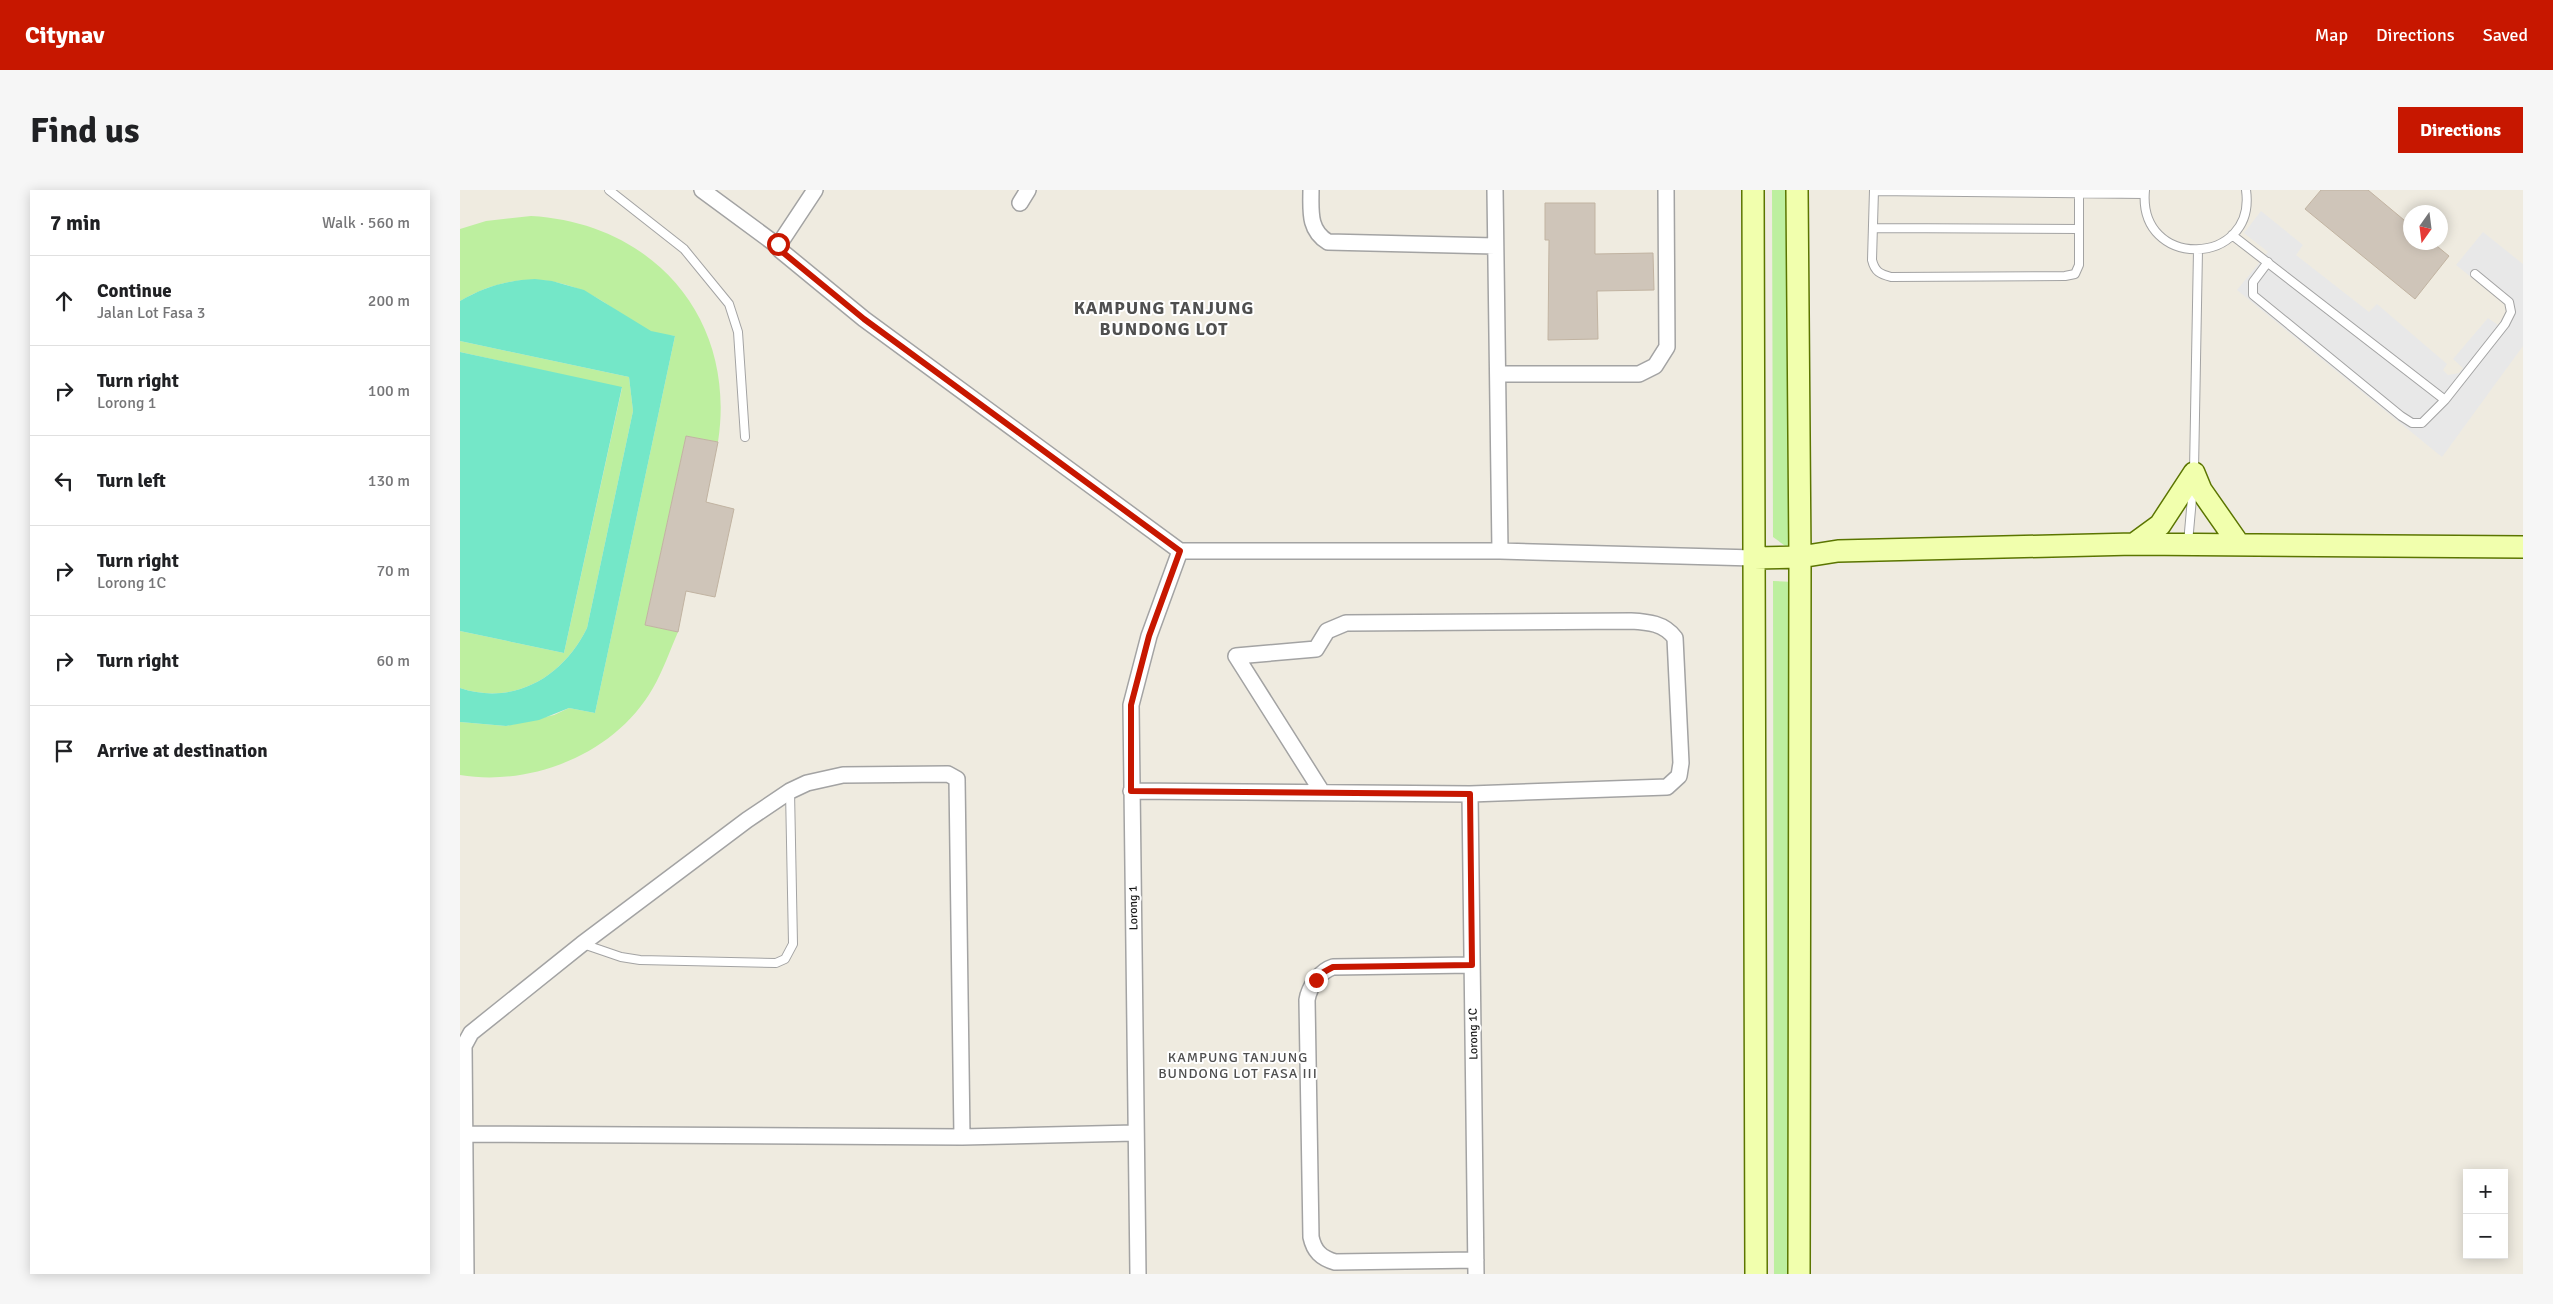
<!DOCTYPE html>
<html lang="en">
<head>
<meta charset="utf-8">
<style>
	:root { --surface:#fff; --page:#f6f6f6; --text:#202124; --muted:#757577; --line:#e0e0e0; --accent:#c71700 }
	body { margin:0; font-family:Signika,sans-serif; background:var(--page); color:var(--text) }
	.controls { position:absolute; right:15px; bottom:15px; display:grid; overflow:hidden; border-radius:0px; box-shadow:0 2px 12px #0003 }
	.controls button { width:45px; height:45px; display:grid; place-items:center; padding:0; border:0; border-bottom:1px solid var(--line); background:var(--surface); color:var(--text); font:25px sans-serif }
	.compass { position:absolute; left:1943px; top:15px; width:45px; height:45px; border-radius:50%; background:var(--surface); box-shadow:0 2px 12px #0003; rotate:194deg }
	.stop { position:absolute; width:15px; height:15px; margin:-11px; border:4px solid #c71700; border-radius:50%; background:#fff }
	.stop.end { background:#c71700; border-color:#fff; box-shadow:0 1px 5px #0008 }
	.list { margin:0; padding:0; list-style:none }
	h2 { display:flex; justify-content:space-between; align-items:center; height:65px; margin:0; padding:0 20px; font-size:21px }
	h2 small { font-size:16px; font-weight:400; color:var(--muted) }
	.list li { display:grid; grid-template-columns:32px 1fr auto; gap:15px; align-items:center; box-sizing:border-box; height:90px; padding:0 20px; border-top:1px solid var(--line) }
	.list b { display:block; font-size:19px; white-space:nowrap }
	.list p { margin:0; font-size:16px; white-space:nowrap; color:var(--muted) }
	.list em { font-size:16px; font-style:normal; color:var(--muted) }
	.icon { flex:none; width:28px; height:28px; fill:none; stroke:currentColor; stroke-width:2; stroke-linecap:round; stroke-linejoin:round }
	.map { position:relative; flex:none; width:2063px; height:1084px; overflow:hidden; border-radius:0px }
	header { display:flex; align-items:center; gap:30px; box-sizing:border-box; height:70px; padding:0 25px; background:var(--accent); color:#fff }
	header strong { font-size:24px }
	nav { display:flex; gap:28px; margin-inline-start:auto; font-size:18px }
	.intro { display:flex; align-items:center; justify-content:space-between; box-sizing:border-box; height:120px; padding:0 30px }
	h1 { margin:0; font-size:35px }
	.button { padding:12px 22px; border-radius:0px; background:var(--accent); color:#fff; font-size:18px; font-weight:700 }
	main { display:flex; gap:30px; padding:0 30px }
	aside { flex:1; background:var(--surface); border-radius:0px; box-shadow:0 2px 12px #0003 }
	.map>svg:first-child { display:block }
</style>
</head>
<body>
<header>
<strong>Citynav</strong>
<nav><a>Map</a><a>Directions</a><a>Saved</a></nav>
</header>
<div class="intro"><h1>Find us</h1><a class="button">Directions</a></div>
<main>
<aside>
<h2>7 min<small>Walk · 560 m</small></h2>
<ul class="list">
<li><svg class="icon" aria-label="ahead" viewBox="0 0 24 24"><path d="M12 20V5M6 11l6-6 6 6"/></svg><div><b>Continue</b><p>Jalan Lot Fasa 3</p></div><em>200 m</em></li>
<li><svg class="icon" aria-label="right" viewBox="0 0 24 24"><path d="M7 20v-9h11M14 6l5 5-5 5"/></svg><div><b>Turn right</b><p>Lorong 1</p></div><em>100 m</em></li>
<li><svg class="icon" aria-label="left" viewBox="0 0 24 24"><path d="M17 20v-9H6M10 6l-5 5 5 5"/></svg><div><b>Turn left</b></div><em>130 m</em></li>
<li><svg class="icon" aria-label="right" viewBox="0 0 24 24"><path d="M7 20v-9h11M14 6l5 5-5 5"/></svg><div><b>Turn right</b><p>Lorong 1C</p></div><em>70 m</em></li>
<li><svg class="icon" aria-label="right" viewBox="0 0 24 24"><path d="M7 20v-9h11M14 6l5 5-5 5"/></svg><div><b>Turn right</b></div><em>60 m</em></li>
<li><svg class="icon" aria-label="arrive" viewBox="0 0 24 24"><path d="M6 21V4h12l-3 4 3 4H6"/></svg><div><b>Arrive at destination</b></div></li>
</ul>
</aside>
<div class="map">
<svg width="2063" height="1084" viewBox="0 0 2063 1084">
	<rect width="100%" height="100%" fill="#efebe0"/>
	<path fill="#bdef9f" d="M1312,0H1334L1335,363L1313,347Z
		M71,26C194,33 277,129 258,252L226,246L185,435L218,442C210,460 203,481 193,498C156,563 73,597 0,585V532L46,536L94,525L109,518L135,523L215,146C207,145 199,144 192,142C172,135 155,118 137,108C93,82 43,85 0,111V39L26,31Z
		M0,151L169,187L173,221L127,438C103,487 54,516 0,498V441L104,463L162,198L0,162Z
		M1313,391L1334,392L1336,1084H1314Z"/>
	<path fill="#74e7c8" d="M75,89L92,91L124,100L191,141L215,146L135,523L109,518L79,530L46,536L0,532V498C54,516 103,487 127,438L173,221L169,187L0,151V111C24,97 47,90 75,89Z
		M0,162L162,197L104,463L0,441Z"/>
	<path fill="#e8e8e8" d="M1801,21L1843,55L1836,65L1909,122L1917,114L1987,174L1983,180L1988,185L1999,183L2003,178L1993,169L2028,128L2038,135L2048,119L2045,114L1996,75L2023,42L2063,74V156L1982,267L1777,100L1808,62L1784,43Z"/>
	<path fill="#cfc5b9" stroke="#c1b3a1" d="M1861,0H1908L1950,35V52H1972L1989,66L1955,109L1845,19Z
		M1085,13H1135V64L1193,63L1194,100L1137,101L1138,149L1088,150L1089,50H1085Z
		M226,246L258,252L246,312L274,319L255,407L226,401L218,442L185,435Z"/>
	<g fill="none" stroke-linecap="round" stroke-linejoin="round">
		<defs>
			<path id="lane" d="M149,0L224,59L269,114L278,142L285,247
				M1414,0L1412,70C1415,82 1420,84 1431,87L1605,86L1615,84L1619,75V4
				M1685,0C1677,81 1797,77 1786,0
				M1414,1L1684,4
				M1413,38L1619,39
				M1772,45L1985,210L2045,134L2051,122L2049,112L2015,84
				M1808,72L1793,92V105L1941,226L1952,233H1962L1985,210
				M1734,281L1738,60
				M1728,353L1733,297
				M123,754L161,767L180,770L316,773L325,769L333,754L330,601"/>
			<path id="street" d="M242,0L318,56L320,60L404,129L720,361
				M851,0C851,20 848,40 868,52L1035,56
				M1035,0L1040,361
				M560,13L568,0
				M318,56L355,0
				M1038,184H1179L1195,176L1207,157L1206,0
				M720,361H1040L1294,368
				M671,601L1010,604L1207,597L1219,586L1221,573L1215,448C1204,433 1188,432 1171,431L886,433L867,441L856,459L776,466L862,602
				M1010,604L1016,1084
				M1012,775L873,777C860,781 849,797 847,810L851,1047C854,1061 861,1068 875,1072L1016,1070
				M6,944L502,947L675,943
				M6,1084L4,856L11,843L122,754L287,630L330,601L347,593L383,585L488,584L497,589L502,947
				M678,1084L671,515L689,446L720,361"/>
			<path id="secondary" d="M1293,0L1296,1084
				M1337,0L1340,367L1339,1084
				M1734,283L1741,300L1778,353
				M1674,354L1700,335L1734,283
				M1294,368L1340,367L1378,361L1674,354L2063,357"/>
		</defs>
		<use href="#lane" stroke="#a3a3a3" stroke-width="10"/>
		<use href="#street" stroke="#a3a3a3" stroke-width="18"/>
		<use href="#secondary" stroke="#5b7500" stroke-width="24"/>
		<use href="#lane" stroke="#fff" stroke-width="8"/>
		<use href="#street" stroke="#fff" stroke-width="15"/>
		<use href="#secondary" stroke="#f1ffad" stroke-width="21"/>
	</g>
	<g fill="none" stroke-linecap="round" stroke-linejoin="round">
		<path stroke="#c71700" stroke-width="6" d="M318,54L320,60L404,129L720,361L689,446L671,515V601L1010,604L1012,775L873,777L862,783L856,790"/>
	</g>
	<g text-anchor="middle" stroke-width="4" stroke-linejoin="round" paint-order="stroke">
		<g font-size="12" fill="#1c1c1c" stroke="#fff">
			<text transform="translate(673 718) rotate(-91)" y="4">Lorong 1</text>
			<text transform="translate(1013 844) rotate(-91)" y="4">Lorong 1C</text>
		</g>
		<g font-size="14" letter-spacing="1" fill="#4f4f4f" stroke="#fff">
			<text x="778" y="872">KAMPUNG TANJUNG<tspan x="778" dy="16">BUNDONG LOT FASA III</tspan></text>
		</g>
		<g font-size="18" font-weight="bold" letter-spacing="1" fill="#4f4f4f" stroke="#fff">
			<text x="704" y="124">KAMPUNG TANJUNG<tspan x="704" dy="21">BUNDONG LOT</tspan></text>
		</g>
	</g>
</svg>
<div class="controls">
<button>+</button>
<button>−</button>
</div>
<svg class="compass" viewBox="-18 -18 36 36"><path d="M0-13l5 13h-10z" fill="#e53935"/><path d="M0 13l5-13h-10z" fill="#757577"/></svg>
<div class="stop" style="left:318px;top:54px"></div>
<div class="stop end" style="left:856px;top:790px"></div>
</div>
</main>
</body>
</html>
